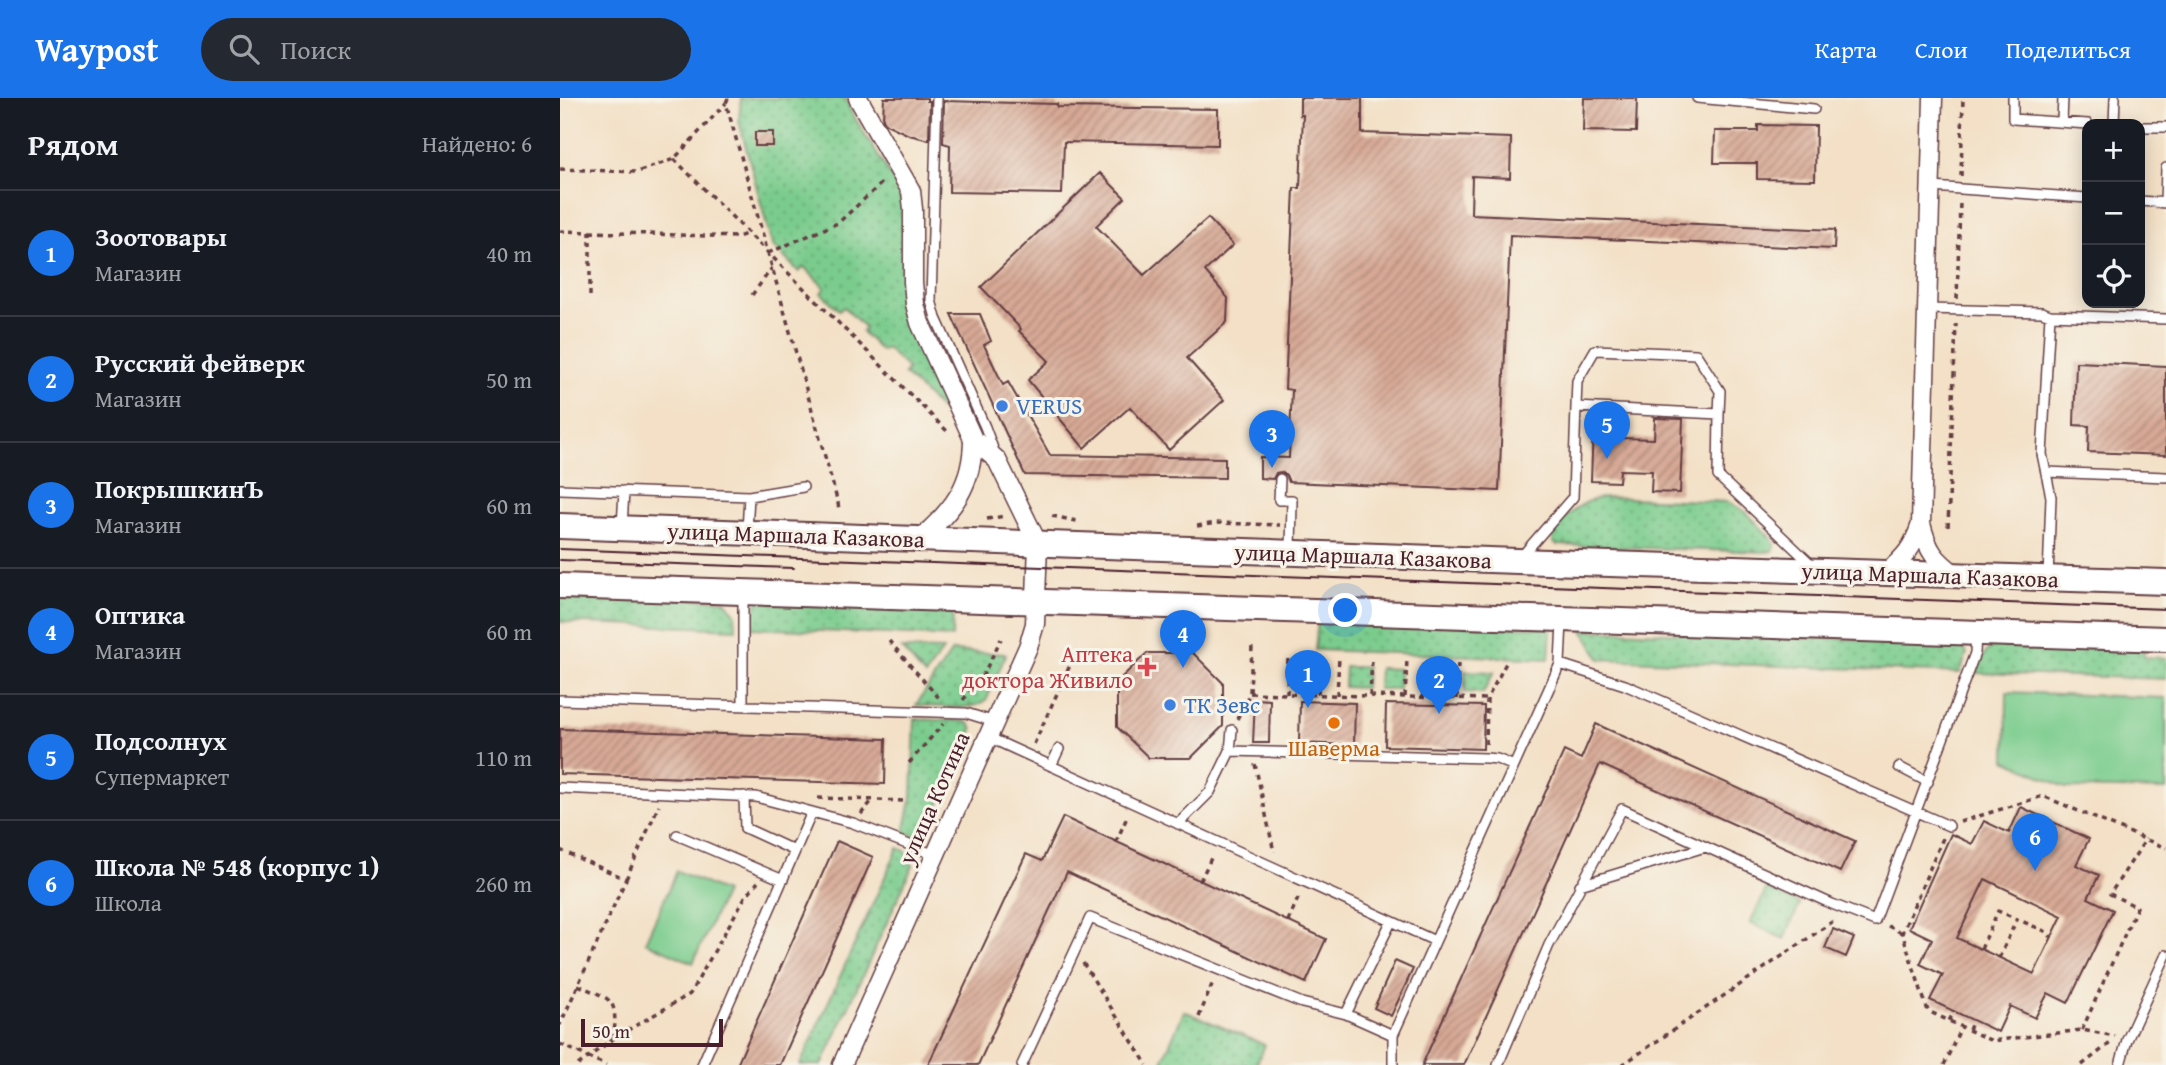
<!DOCTYPE html>
<html lang="ru">
<head>
<meta charset="utf-8">
<style>
	:root { --surface:#171b24; --page:#242831; --text:#f1f3f6; --muted:#9ea1a6; --line:#363941; --accent:#1a73e8 }
	body { margin:0; font-family:"Gentium Book Plus",serif; background:var(--page); color:var(--text) }
	.controls { position:absolute; right:21px; top:21px; display:grid; overflow:hidden; border-radius:14px; box-shadow:0 4px 18px #0003 }
	.controls button { width:63px; height:63px; display:grid; place-items:center; padding:0; border:0; border-bottom:2px solid var(--line); background:var(--surface); color:var(--text); font:35px sans-serif }
	.scale { position:absolute; left:21px; bottom:18px; width:142px; box-sizing:border-box; padding-left:7px; border:4px solid #4a1f2b; border-top:0; font-size:19px; line-height:24px; white-space:nowrap; color:#4a1f2b; -webkit-text-stroke:5px #f7f3e8; paint-order:stroke }
	.you { position:absolute; left:786px; top:513px; width:24px; height:24px; margin:-18px; border:5px solid #fff; border-radius:50%; background:#1a73e8; box-shadow:0 0 0 10px #1a73e833 }
	.badge { display:grid; place-items:center; width:46px; height:46px; border-radius:50%; background:var(--accent); color:#fff; font-size:23px; font-weight:700 }
	.pin { position:absolute; translate:-50% -58px; filter:drop-shadow(0 2px 4px #0008) }
	.pin::after { content:''; position:absolute; top:37px; width:24px; height:21px; background:inherit; clip-path:polygon(0 0,100% 0,50% 100%) }
	.list { margin:0; padding:0; list-style:none }
	h2 { display:flex; justify-content:space-between; align-items:center; height:91px; margin:0; padding:0 28px; font-size:30px }
	h2 small { font-size:23px; font-weight:400; color:var(--muted) }
	.list li { display:grid; grid-template-columns:46px 1fr auto; gap:21px; align-items:center; box-sizing:border-box; height:126px; padding:0 28px; border-top:2px solid var(--line) }
	.list b { display:block; font-size:26px; white-space:nowrap }
	.list p { margin:0; font-size:23px; white-space:nowrap; color:var(--muted) }
	.list em { font-size:23px; font-style:normal; color:var(--muted) }
	.icon { flex:none; width:38px; height:38px; fill:none; stroke:currentColor; stroke-width:2; stroke-linecap:round; stroke-linejoin:round }
	.map { position:relative; flex:none; width:1606px; height:967px; overflow:hidden }
	header { display:flex; align-items:center; gap:42px; box-sizing:border-box; height:98px; padding:0 35px; background:var(--accent); color:#fff }
	header strong { font-size:33px }
	nav { display:flex; gap:38px; margin-inline-start:auto; font-size:24px }
	.search { width:490px; height:63px; background:var(--page); display:flex; align-items:center; gap:18px; box-sizing:border-box; padding:0 24px; border-radius:38px; color:var(--muted); font-size:26px }
	main { display:flex }
	aside { flex:1; background:var(--surface) }
	.map>svg:first-child { display:block }
</style>
</head>
<body>
<header>
<strong>Waypost</strong>
<div class="search"><svg class="icon" aria-label="search" viewBox="0 0 24 24"><circle cx="10" cy="10" r="6"/><path d="M15 15l6 6"/></svg>Поиск</div>
<nav><a>Карта</a><a>Слои</a><a>Поделиться</a></nav>
</header>
<main>
<aside>
<h2>Рядом<small>Найдено: 6</small></h2>
<ul class="list">
<li><span class="badge">1</span><div><b>Зоотовары</b><p>Магазин</p></div><em>40 m</em></li>
<li><span class="badge">2</span><div><b>Русский фейверк</b><p>Магазин</p></div><em>50 m</em></li>
<li><span class="badge">3</span><div><b>ПокрышкинЪ</b><p>Магазин</p></div><em>60 m</em></li>
<li><span class="badge">4</span><div><b>Оптика</b><p>Магазин</p></div><em>60 m</em></li>
<li><span class="badge">5</span><div><b>Подсолнух</b><p>Супермаркет</p></div><em>110 m</em></li>
<li><span class="badge">6</span><div><b>Школа № 548 (корпус 1)</b><p>Школа</p></div><em>260 m</em></li>
</ul>
</aside>
<div class="map">
<svg width="1606" height="967" viewBox="0 0 1606 967">
	<defs>
		<pattern id="green-dots" width="8" height="8" patternUnits="userSpaceOnUse" patternTransform="scale(1.75)"><rect width="8" height="8" fill="#7acc8d"/><path d="M2 2h.1M6 6h.1" fill="none" stroke="#66a573" stroke-width="1.8" stroke-linecap="round"/></pattern>
		<pattern id="building-hatch" width="6" height="6" patternUnits="userSpaceOnUse" patternTransform="scale(1.75)"><rect width="6" height="6" fill="#d7a995"/><path d="M-1 1l2-2M0 6l6-6M5 7l2-2" fill="none" stroke="#b0897a"/></pattern>
	</defs>
	<rect width="100%" height="100%" fill="#f7f3e8"/>
	<filter id="ink" filterUnits="userSpaceOnUse"><feTurbulence type="fractalNoise" baseFrequency=".0143" numOctaves="2"/><feDisplacementMap in="SourceGraphic" scale="14" xChannelSelector="R" yChannelSelector="G"/><feConvolveMatrix kernelMatrix="1 2 1 2 8 2 1 2 1" color-interpolation-filters="sRGB"/></filter>
	<filter id="wash" filterUnits="userSpaceOnUse"><feTurbulence type="fractalNoise" baseFrequency=".00686" numOctaves="4" result="noise"/><feDisplacementMap in="SourceGraphic" scale="28" xChannelSelector="R" yChannelSelector="G"/><feGaussianBlur stdDeviation="1.57" result="paint"/><feColorMatrix in="noise" values="0 0 0 0 0 0 0 0 0 0 0 0 0 0 0 0 0 1.4 0 .05"/><feComposite in="paint" operator="in"/></filter>
	<g filter="url(#wash)">
		<rect width="100%" height="100%" fill="#f3e0c6"/>
		<path fill="url(#green-dots)" stroke="#62765c" stroke-width="2" d="M181,0H286L290,12L343,98L345,110L346,207L350,226L401,331L344,276L348,271L326,250L321,253L302,234L305,230L284,209L279,212L261,195L265,190L244,169L239,174L212,147L179,23Z
			M1045,399L1168,404L1186,414L1212,441L1215,447L1212,453L1207,454L997,447L993,444V433C1011,415 1019,403 1045,399Z
			M0,497L164,502L175,515L176,531L0,524Z
			M197,503L393,510L392,539L193,530V518Z
			M758,522L991,530L989,561L755,552Z
			M1023,532L1400,545L1407,555L1400,575L1040,561Z
			M1435,546L1584,552V559L1606,560V581L1417,575L1425,555Z
			M342,551L383,552L365,578Z
			M392,553L446,556L427,601C416,615 373,608 356,607Z
			M785,569H806L805,590L784,589Z
			M819,570L839,571V591H818Z
			M870,571L890,572L889,593L870,592Z
			M905,573L934,574L923,595L905,594Z
			M355,621L404,623L410,626L413,631L366,736L359,738L344,735L352,698Z
			M338,750L346,753L353,767L262,967H240Z
			M1207,790L1240,806L1224,841L1190,825Z
			M624,913L705,947L696,967H610L602,964Z"/>
		<path fill="#7acc8d" stroke="#62765c" stroke-width="2" d="M1447,594L1606,600V692L1506,690L1446,662Z
			M117,773L165,794L133,865L85,844Z"/>
		<g id="blocks">
			<path fill="url(#building-hatch)" fill-rule="evenodd" d="M324,0H367V3H370L369,42L349,37L326,26L323,21Z
				M740,0H802V35L951,40L950,80L912,78L911,116L1275,132L1274,151L950,137L939,393L729,384L726,377L721,374L716,375L713,381L700,380V359L729,360L732,292L725,291L734,90H740L743,17H740Z
				M1024,0H1077L1076,34L1023,33Z
				M384,3L497,6V9L658,11V47L504,44L502,96L389,94L390,47L383,45Z
				M1198,27L1256,28L1255,82L1197,81V65H1154L1155,33H1198Z
				M195,34H213V48H195Z
				M540,75L565,100L536,128L584,177L648,120L673,147L645,173L668,200L667,224L627,260L664,302L609,352L570,309L524,350L468,282L489,263L459,233L461,231L421,189Z
				M391,216H420L431,243L424,247L443,287L448,284L490,357L665,360V380L465,377Z
				M1516,264L1606,268V357L1528,354L1529,328L1514,327Z
				M1095,320L1123,321L1120,395L1091,394L1092,373L1060,372L1059,384L1031,383L1033,329L1062,330V340L1094,341Z
				M587,555H633L663,585V628L631,660H589L557,629V584Z
				M695,601L710,602L709,645H693Z
				M740,603L795,605L794,647L739,645Z
				M826,606L924,608L923,651L825,648Z
				M1036,626L1295,743L1280,774L1040,666L904,967H862L1004,653L1021,661Z
				M0,631L326,641L325,686L0,676Z
				M1461,709L1529,741L1516,767L1539,777L1528,800L1553,812L1508,905L1488,895L1475,920L1450,908L1438,934L1370,902L1383,877L1360,866L1372,841L1349,830L1391,736L1412,746L1424,723L1449,735ZM1425,781L1502,818L1474,876L1397,840Z
				M503,719L766,841L746,885L507,774L418,967H368L466,756L482,763Z
				M277,743L313,759L220,967H177Z
				M1273,831L1294,840L1286,859L1265,850Z
				M835,863L853,871L831,918L814,910Z"/>
		</g>
	</g>
	<g filter="url(#ink)">
		<use href="#blocks" fill-opacity="0" stroke="#633c42" stroke-width="2"/>
		<g fill="none" stroke-linecap="round" stroke-linejoin="round">
			<defs>
				<path id="service" d="M377,0L371,202L376,220L425,329L435,356
					M1137,0L1254,11
					M1453,0V21L1528,26
					M1502,24L1503,0
					M1554,26L1555,0
					M1580,29H1606
					M1372,89L1527,100
					M1580,103L1606,105
					M1605,105L1606,70
					M1368,211L1482,214L1490,217L1606,221
					M1016,309L1017,283L1035,252L1136,256L1160,293L1159,316
					M1486,374L1606,379
					M720,381L719,402H732L731,453
					M0,391L189,398L243,389
					M62,429L64,393
					M187,433L189,398
					M961,459L1013,399L1016,309L1159,316L1158,378L1252,467
					M1488,480L1491,399L1482,356L1490,217
					M1000,566L1065,587L1389,728
					M0,602L406,615L435,624
					M183,608V494
					M428,639L875,843
					M670,653L926,660L937,661L954,668
					M491,668L499,651
					M1339,669L1368,684
					M0,690L196,699L293,725L375,757
					M184,698L185,730L235,753
					M618,726L650,694L670,653L672,632
					M117,737L223,782
					M1020,787L1145,749
					M786,916L831,824
					M142,967L252,714
					M462,967L530,820L742,905L786,916L833,937
					M833,967V937L1000,566L1002,523
					M938,967L989,847L1062,711L1272,806L1315,823L1415,555L1416,536
					M1560,967L1567,942L1606,857"/>
				<path id="minor" d="M298,0L351,93L353,111V184L355,206L360,225L413,341C413,387 393,412 360,441
					M1373,0L1361,426C1368,453 1374,461 1397,478
					M1326,475C1345,459 1353,450 1361,426
					M282,967L468,549L475,526L478,446L437,362L413,341"/>
				<path id="secondary" d="M0,428L957,463L1606,484
					M0,488L1606,541"/>
			</defs>
			<use href="#service" stroke="#633c42" stroke-width="12"/>
			<use href="#minor" stroke="#633c42" stroke-width="21"/>
			<use href="#secondary" stroke="#633c42" stroke-width="28"/>
			<path stroke="#633c42" stroke-width="3.5" stroke-dasharray="5 5" stroke-linecap="butt" d="M168,0L166,5L278,405L279,412
				M114,61L390,336
				M0,71L77,74L114,61L166,5
				M1401,78L1403,0
				M0,133L178,139L189,135
				M30,133V202
				M208,155L278,125L324,83
				M192,197L212,170
				M1397,201L1400,104
				M492,418L521,424
				M427,421L445,418
				M637,428L656,425L720,427
				M1388,429L1396,226
				M329,543L379,600
				M690,595L927,601
				M727,596L728,557
				M758,596L760,558
				M777,597L779,559
				M810,598L812,560
				M845,599L847,561
				M863,600L864,562
				M897,601L898,563
				M403,602L422,579L441,541
				M677,621L690,595L692,548
				M474,646L511,565
				M926,646L927,601L946,565
				M349,665L383,626
				M695,666L714,754
				M258,700L346,703
				M301,716L312,703
				M1400,724L1483,698L1606,750
				M1383,740L1342,835L1368,913L1432,943L1522,932L1555,938
				M556,744L568,717
				M0,752L66,781L0,927
				M66,781L99,707
				M640,783L653,756
				M728,823L740,796
				M1328,828L1342,835
				M1421,851L1438,813L1457,821
				M1439,860L1457,821L1487,834L1491,839
				M523,865L587,967
				M18,887C53,903 57,898 54,940
				M639,919L653,884
				M1389,923L1394,913
				M1409,932L1413,922
				M1522,932L1577,809L1550,796L1586,741
				M0,946L46,967
				M18,967L54,940L130,896L185,799L198,784
				M1062,967L1275,822
				M1384,967L1401,929
				M1522,967L1553,943"/>
			<use href="#service" stroke="#fff" stroke-width="9"/>
			<use href="#minor" stroke="#fff" stroke-width="18"/>
			<use href="#secondary" stroke="#fff" stroke-width="24"/>
			<path stroke="#4a1f2b" stroke-width="2" d="M0,451L1606,511
				M0,462L234,470"/>
		</g>
	</g>
	<g fill="#3f7fe0" stroke="#f7f3e8" stroke-width="2.5">
		<circle cx="442" cy="308" r="7"/>
		<circle cx="610" cy="607" r="7"/>
	</g>
	<path fill="#e0444e" stroke="#f7f3e8" stroke-width="2.5" d="M583.5 558.5h7v7h7v7h-7v7h-7v-7h-7v-7h7z"/>
	<circle fill="#e8710a" stroke="#f7f3e8" stroke-width="2.5" cx="774" cy="625" r="7"/>
	<g text-anchor="middle" stroke-width="6" stroke-linejoin="round" paint-order="stroke">
		<g font-size="23" fill="#366cbe" stroke="#f7f3e8" text-anchor="start">
			<text x="456" y="316">VERUS</text>
			<text x="624" y="615">ТК Зевс</text>
		</g>
		<g font-size="23" fill="#4a1f2b" stroke="#f7f3e8">
			<text transform="translate(236 437) rotate(2)" y="8">улица Маршала Казакова</text>
			<text transform="translate(803 458) rotate(2)" y="8">улица Маршала Казакова</text>
			<text transform="translate(1370 477) rotate(2)" y="8">улица Маршала Казакова</text>
			<text transform="translate(374 700) rotate(-66)" y="8">улица Котина</text>
		</g>
		<g font-size="23" fill="#be3a42" stroke="#f7f3e8" text-anchor="end">
			<text x="573" y="564">Аптека<tspan x="573" dy="26">доктора Живило</tspan></text>
		</g>
		<g font-size="23" fill="#c56008" stroke="#f7f3e8">
			<text x="774" y="658">Шаверма</text>
		</g>
	</g>
</svg>
<div class="controls">
<button>+</button>
<button>−</button>
<button><svg class="icon" aria-label="locate" viewBox="0 0 24 24"><circle cx="12" cy="12" r="6"/><path d="M12 2v4M12 18v4M2 12h4M18 12h4"/></svg></button>
</div>
<div class="scale">50 m</div>
<div class="you"></div>
<div class="pin badge" style="left:748px;top:610px">1</div>
<div class="pin badge" style="left:879px;top:616px">2</div>
<div class="pin badge" style="left:712px;top:370px">3</div>
<div class="pin badge" style="left:623px;top:570px">4</div>
<div class="pin badge" style="left:1047px;top:361px">5</div>
<div class="pin badge" style="left:1475px;top:773px">6</div>
</div>
</main>
</body>
</html>
